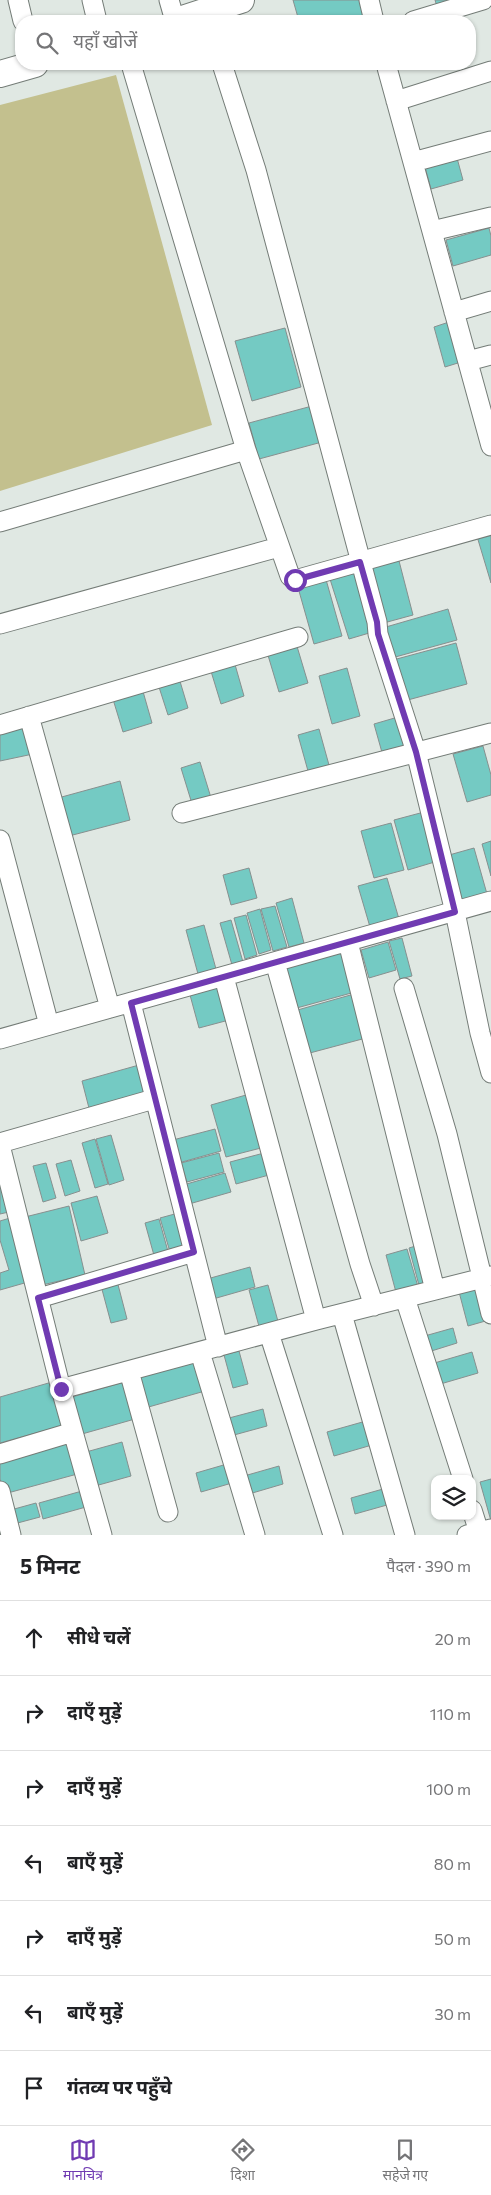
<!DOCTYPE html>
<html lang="hi">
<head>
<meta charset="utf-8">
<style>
	:root { --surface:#fff; --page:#f6f6f6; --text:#202124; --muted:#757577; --line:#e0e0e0; --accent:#703bb2 }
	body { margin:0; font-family:Commissioner,"Noto Sans Devanagari",sans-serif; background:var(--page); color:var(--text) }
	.controls { position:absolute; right:15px; bottom:15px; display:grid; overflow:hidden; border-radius:10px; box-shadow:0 1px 4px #0004 }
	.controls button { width:45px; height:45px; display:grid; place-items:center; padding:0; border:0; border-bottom:1px solid var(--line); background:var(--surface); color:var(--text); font:25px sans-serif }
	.stop { position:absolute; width:15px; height:15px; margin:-11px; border:4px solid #703bb2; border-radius:50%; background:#fff }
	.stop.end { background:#703bb2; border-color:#fff; box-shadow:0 1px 5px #0008 }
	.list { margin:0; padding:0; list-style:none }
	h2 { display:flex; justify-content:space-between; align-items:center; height:65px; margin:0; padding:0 20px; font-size:21px }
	h2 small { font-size:16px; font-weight:400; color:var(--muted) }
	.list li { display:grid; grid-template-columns:32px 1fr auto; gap:15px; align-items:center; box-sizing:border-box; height:75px; padding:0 20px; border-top:1px solid var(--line) }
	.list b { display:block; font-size:19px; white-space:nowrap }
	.list em { font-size:16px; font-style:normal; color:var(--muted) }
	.icon { flex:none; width:28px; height:28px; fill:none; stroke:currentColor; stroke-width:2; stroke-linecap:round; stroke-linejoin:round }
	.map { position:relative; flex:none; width:491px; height:1535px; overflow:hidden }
	.search { position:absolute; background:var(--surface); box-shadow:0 1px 4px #0004; left:15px; right:15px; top:15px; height:55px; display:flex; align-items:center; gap:12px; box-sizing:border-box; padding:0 18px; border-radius:20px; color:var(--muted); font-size:19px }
	.sheet { height:590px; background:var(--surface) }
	nav { display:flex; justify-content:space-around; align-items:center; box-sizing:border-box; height:70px; border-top:1px solid var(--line); background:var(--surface); font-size:14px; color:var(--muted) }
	nav a { display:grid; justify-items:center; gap:2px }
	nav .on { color:var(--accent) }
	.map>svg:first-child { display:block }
</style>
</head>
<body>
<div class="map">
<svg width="491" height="1535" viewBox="0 0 491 1535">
	<rect width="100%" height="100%" fill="#e0e8e3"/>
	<path fill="#c3c08e" d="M116,75L212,425L0,491V105Z"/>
	<path fill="#74cac3" stroke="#87908f" d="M293,0H362L367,21H299Z
		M435,0H468L438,10Z
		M457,158L463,180L431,189L425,167Z
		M489,228L491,236V255L453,266L446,240Z
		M449,322L461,362L445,367L434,327Z
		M285,328L301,387L252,401L235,341Z
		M312,406L322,442L259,459L249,423Z
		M491,529V583L476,533Z
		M398,557L413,615L380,624L365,566Z
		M356,567L376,631L349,639L329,576Z
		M325,576L342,636L314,644L297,584Z
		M448,609L457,640L388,659L379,629Z
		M296,643L308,683L279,692L267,652Z
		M456,643L467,684L404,701L393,660Z
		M234,661L244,696L221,704L210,668Z
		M347,668L360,716L332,724L319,676Z
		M179,678L188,708L168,715L158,684Z
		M142,688L152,723L123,732L112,696Z
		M398,717L407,750L383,756L374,724Z
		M27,726L33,754L0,761V732Z
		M319,729L329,765L308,771L298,735Z
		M483,746L491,775V795L467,802L453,754Z
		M200,762L212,801L193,807L181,768Z
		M120,781L130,820L69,836L58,798Z
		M424,812L438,861L408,870L394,820Z
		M391,823L404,870L374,878L361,831Z
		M491,841V876L482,844Z
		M474,848L487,894L455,903L442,857Z
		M249,868L257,898L231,905L223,875Z
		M387,878L399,919L370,927L358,886Z
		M292,898L304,943L289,947L276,903Z
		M275,906L287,947L273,951L261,909Z
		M260,909L271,950L259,954L247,913Z
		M246,915L257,955L245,959L234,918Z
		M231,920L243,962L232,965L220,923Z
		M204,925L216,969L198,974L186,930Z
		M402,938L412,976L400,979L389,941Z
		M388,942L396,970L369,978L361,950Z
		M343,949L355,992L293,1009L281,966Z
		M220,987L229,1020L199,1028L190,995Z
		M354,994L366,1038L306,1054L294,1011Z
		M139,1065L148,1096L90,1112L82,1081Z
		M246,1095L261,1148L226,1157L211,1105Z
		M215,1129L221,1151L175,1164L169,1141Z
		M111,1135L124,1180L109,1185L96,1139Z
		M95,1139L108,1184L95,1188L82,1143Z
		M219,1153L224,1172L187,1182L181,1163Z
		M264,1153L269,1175L236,1184L230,1162Z
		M71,1160L80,1191L65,1196L56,1164Z
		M46,1163L56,1198L43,1202L33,1166Z
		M225,1173L231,1192L189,1204L183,1185Z
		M0,1182L9,1212L0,1214Z
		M97,1196L108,1233L81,1241L71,1203Z
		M69,1206L85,1275L42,1285L25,1217Z
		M182,1212L192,1246L170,1252L160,1218Z
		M10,1218L28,1282L0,1290V1273L9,1270L0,1240V1221Z
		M159,1219L169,1255L155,1259L145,1223Z
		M419,1245L430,1286L420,1289L409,1248Z
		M407,1249L419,1290L397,1296L386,1255Z
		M250,1267L255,1287L213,1299L207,1279Z
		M116,1277L127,1319L111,1323L100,1282Z
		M478,1282L489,1320L468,1326L458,1288Z
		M268,1285L279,1325L260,1330L249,1290Z
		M453,1328L457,1343L425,1353L421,1337Z
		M239,1351L248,1384L233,1388L224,1355Z
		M472,1352L478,1373L437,1385L431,1364Z
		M196,1361L205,1391L145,1408L136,1377Z
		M131,1380L142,1417L82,1434L72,1397Z
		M52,1382L64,1425L0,1443V1397Z
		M263,1409L267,1426L234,1435L229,1418Z
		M366,1421L372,1445L334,1456L327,1432Z
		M71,1439L81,1473L4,1494L0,1479V1458Z
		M122,1442L131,1476L95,1486L86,1452Z
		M227,1464L232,1483L201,1492L196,1473Z
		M279,1466L283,1484L249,1494L244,1476Z
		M491,1479V1521L480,1482Z
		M383,1489L387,1505L355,1514L351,1498Z
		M82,1491L86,1507L43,1519L39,1503Z
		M36,1503L40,1517L10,1525L7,1511Z"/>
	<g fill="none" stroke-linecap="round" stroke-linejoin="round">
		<defs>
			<path id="street" d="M18,0L23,21
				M92,0L97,21
				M169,0L175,21
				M369,0L374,21
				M413,21L483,0
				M222,64L256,170L377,622L378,634L416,752L455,912L480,1033L491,1073
				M386,64L491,446
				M396,101L491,71
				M413,162L491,141
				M432,231L491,217
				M454,312L491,301
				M468,361L491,355
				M246,450L290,576L295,580L491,525
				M0,522L246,450L131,64
				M0,624L279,547
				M29,716L110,1008
				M0,725L298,637
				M182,813L491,733
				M0,840L49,1025
				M348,942L435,1290
				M275,962L360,1264L374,1306
				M224,977L316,1320
				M404,988L447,1134L491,1314
				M131,1003L218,1347
				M0,1039L491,901
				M0,1143L154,1099
				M0,1145L61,1389L102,1535
				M39,1298L194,1252
				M405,1298L463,1479
				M342,1314L405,1535
				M269,1333L333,1535
				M200,1352L255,1535
				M129,1371L168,1512
				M61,1389L316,1320L491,1276
				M0,1454L73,1432
				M0,1491L11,1535
				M472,1510L479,1532
				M467,1535L491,1529"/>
			<path id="secondary" d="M176,21L241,0
				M0,74L35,64"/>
		</defs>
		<use href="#street" stroke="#747c77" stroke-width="21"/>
		<use href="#secondary" stroke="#747c77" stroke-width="28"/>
		<use href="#street" stroke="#fff" stroke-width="19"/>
		<use href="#secondary" stroke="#fff" stroke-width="26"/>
	</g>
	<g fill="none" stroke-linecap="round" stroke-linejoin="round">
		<path stroke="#703bb2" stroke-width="6" d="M61,1389L38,1298L194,1252L131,1003L455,912L416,752L378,634L377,622L360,562L295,580"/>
	</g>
</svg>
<div class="controls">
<button><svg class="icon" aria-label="layers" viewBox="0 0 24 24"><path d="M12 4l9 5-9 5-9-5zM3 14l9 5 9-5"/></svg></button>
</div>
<div class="stop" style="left:295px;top:580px"></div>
<div class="stop end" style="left:61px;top:1389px"></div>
<div class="search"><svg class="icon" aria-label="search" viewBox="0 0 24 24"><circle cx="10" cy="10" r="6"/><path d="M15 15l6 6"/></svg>यहाँ खोजें</div>
</div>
<section class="sheet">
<h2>5 मिनट<small>पैदल · 390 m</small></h2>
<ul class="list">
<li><svg class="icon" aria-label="ahead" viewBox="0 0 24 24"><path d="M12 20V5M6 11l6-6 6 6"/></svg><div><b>सीधे चलें</b></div><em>20 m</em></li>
<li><svg class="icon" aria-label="right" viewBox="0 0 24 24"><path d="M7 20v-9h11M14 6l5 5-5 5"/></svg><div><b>दाएँ मुड़ें</b></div><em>110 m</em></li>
<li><svg class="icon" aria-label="right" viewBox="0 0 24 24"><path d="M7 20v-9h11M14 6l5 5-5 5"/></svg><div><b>दाएँ मुड़ें</b></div><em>100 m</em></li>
<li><svg class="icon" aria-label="left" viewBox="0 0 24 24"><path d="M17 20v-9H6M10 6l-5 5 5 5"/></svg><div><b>बाएँ मुड़ें</b></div><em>80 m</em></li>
<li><svg class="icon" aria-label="right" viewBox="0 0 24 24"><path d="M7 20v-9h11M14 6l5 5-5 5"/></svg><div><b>दाएँ मुड़ें</b></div><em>50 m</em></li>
<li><svg class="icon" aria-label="left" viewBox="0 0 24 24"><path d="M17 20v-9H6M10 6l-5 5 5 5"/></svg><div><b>बाएँ मुड़ें</b></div><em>30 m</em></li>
<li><svg class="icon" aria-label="arrive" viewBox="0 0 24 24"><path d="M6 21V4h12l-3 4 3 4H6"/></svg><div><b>गंतव्य पर पहुँचे</b></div></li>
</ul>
</section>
<nav>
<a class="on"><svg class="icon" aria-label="map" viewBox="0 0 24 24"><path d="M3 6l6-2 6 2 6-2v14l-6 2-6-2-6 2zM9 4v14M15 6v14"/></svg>मानचित्र</a>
<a><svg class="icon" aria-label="directions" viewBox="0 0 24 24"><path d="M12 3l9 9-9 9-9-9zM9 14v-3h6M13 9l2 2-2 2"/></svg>दिशा</a>
<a><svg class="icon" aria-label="saved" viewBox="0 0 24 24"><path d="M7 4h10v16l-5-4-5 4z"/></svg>सहेजे गए</a>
</nav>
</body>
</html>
